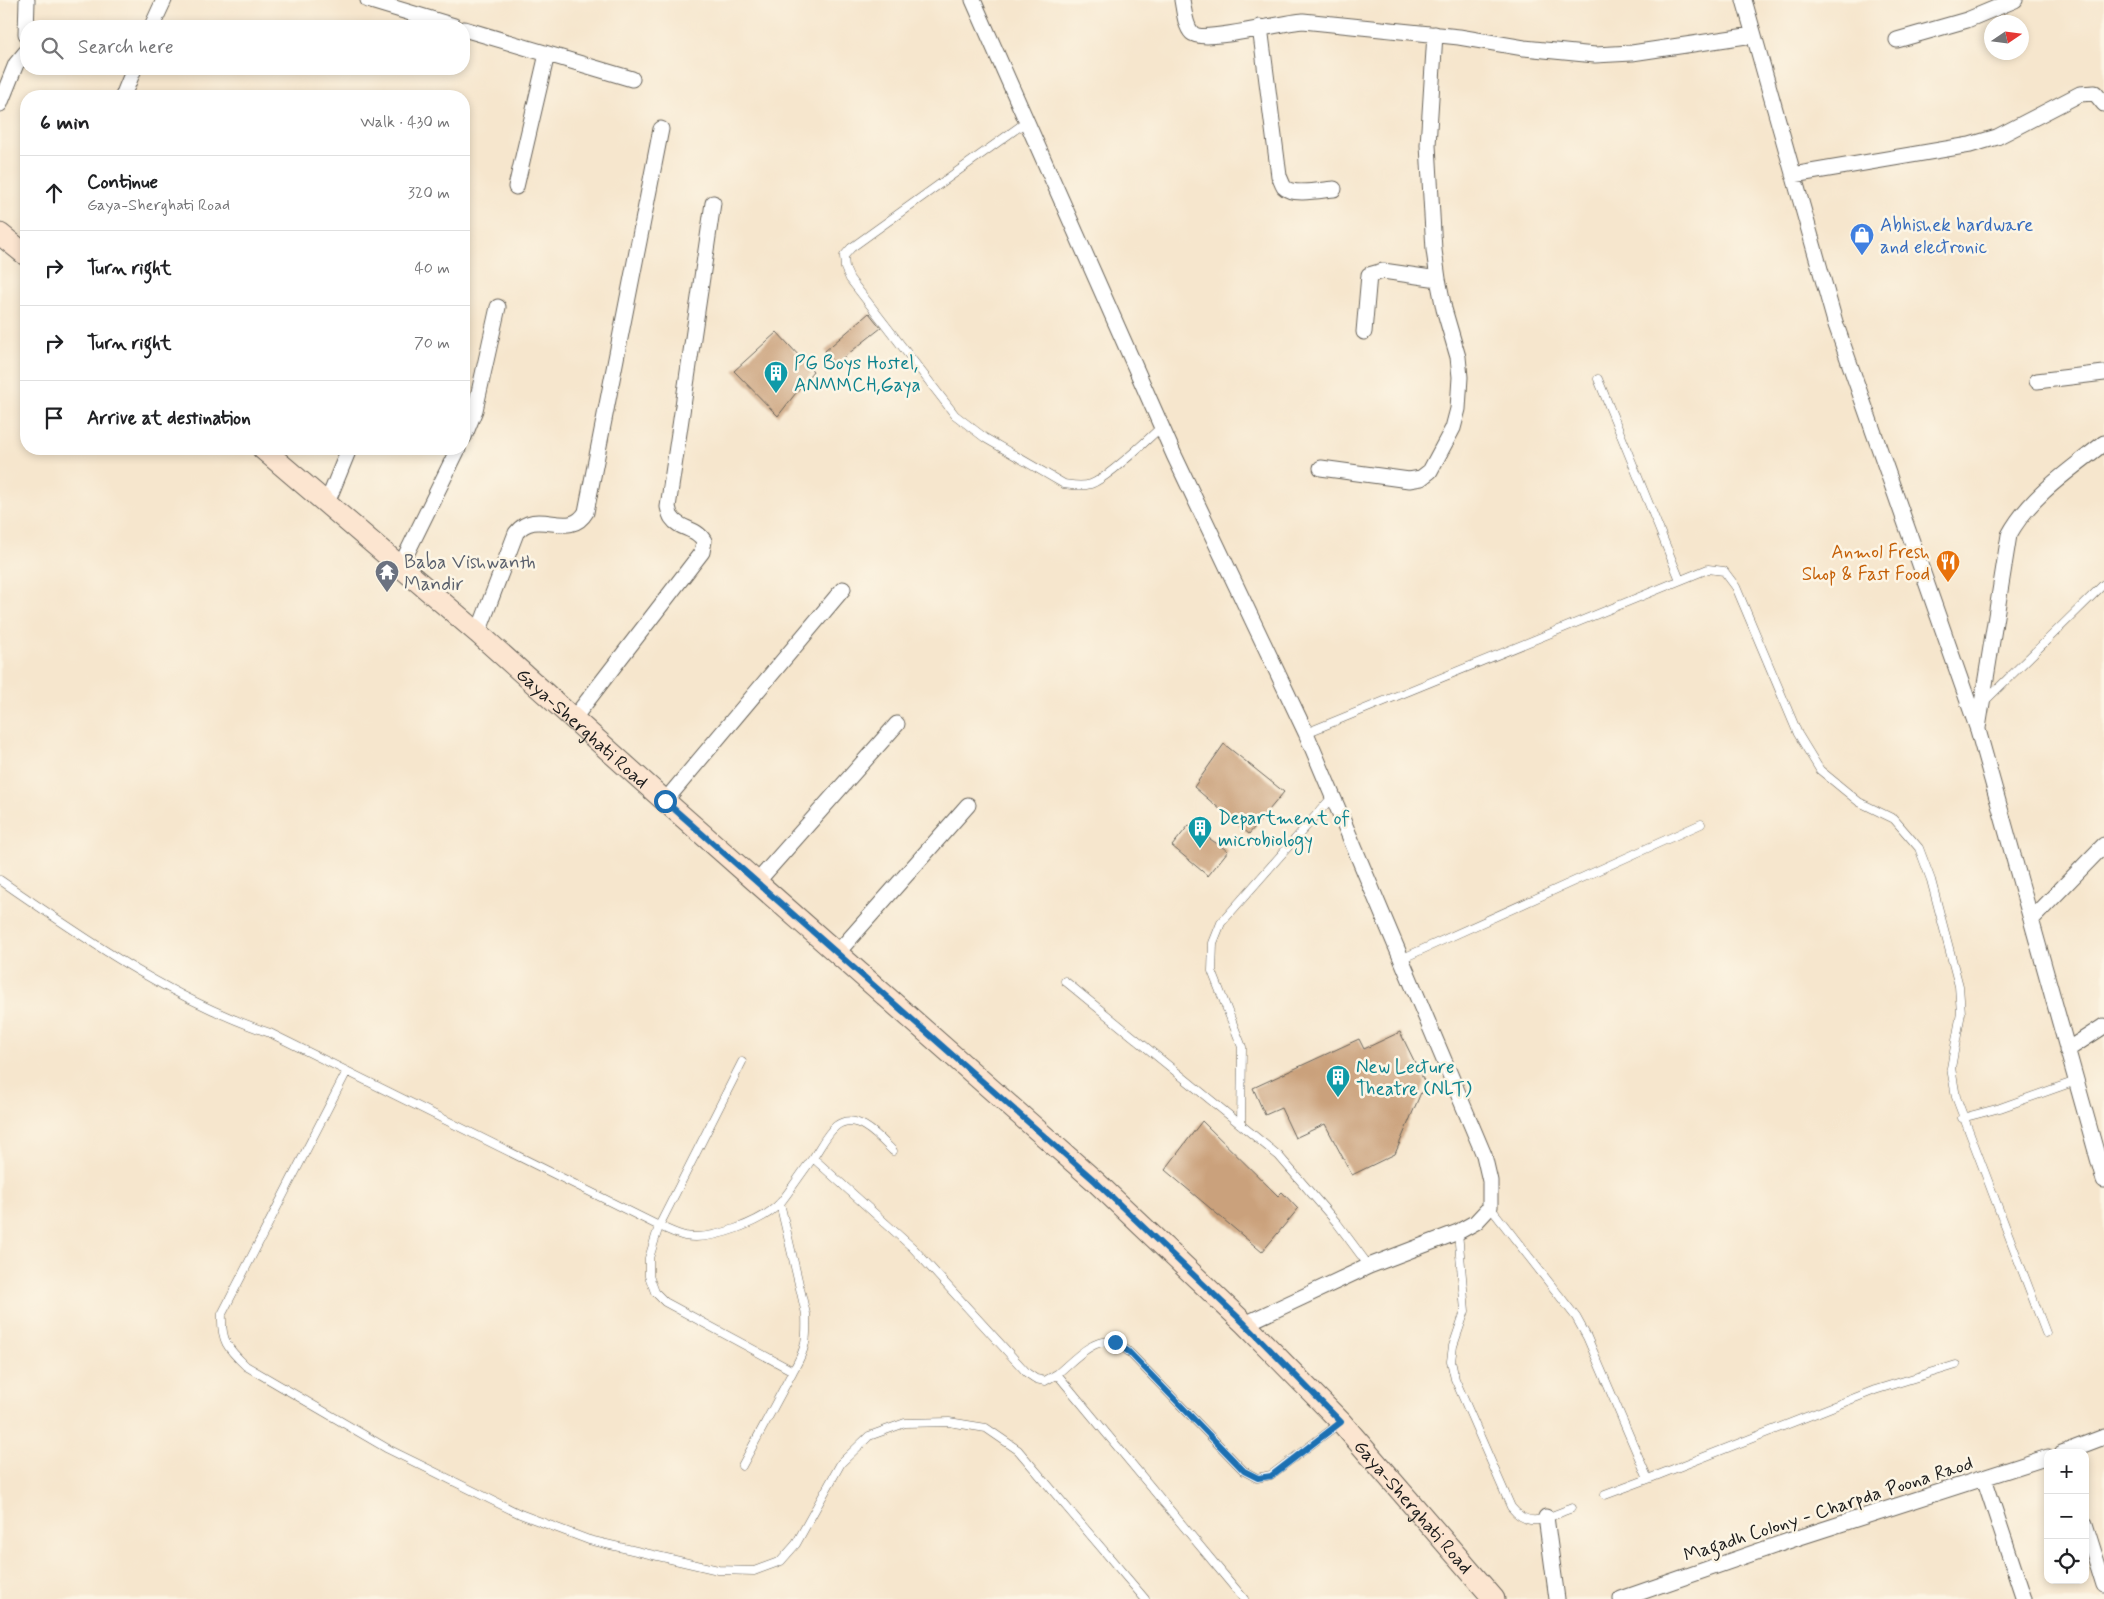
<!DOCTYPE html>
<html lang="en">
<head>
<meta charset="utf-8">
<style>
	:root { --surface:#fff; --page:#f2f2f2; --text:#202124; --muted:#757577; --line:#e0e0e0 }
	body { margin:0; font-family:Mynerve,sans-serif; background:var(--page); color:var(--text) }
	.controls { position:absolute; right:15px; bottom:15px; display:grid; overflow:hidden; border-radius:10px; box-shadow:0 2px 8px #0003 }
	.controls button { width:45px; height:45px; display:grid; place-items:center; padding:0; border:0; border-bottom:1px solid var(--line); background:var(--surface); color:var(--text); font:25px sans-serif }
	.compass { position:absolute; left:1984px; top:15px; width:45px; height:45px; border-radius:50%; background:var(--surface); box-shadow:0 2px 8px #0003; rotate:77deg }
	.stop { position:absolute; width:15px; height:15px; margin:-11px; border:4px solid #1f6fb2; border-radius:50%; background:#fff }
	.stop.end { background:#1f6fb2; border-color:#fff; box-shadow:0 1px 5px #0008 }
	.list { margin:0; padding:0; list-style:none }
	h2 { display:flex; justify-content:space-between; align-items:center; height:65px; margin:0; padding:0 20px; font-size:21px }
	h2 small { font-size:16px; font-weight:400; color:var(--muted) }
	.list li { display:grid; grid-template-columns:32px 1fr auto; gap:15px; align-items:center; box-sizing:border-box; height:75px; padding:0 20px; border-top:1px solid var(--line) }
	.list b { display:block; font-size:19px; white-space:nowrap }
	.list p { margin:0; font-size:16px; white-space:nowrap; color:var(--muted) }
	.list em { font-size:16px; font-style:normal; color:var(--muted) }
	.icon { flex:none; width:28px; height:28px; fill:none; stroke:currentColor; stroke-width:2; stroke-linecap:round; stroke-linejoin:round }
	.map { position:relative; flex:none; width:2104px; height:1599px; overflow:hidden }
	.search { position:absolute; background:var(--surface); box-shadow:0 2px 8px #0003; left:20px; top:20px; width:450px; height:55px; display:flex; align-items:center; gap:12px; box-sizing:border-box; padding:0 18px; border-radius:20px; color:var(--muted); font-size:19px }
	.panel { position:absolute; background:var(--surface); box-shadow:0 2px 8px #0003; left:20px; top:90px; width:450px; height:365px; border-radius:20px }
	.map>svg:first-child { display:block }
</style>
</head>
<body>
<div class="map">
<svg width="2104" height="1599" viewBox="0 0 2104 1599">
	<rect width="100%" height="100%" fill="#fcf5e5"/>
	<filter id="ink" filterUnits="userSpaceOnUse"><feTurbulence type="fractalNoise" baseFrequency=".02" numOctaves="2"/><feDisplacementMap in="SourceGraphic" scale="10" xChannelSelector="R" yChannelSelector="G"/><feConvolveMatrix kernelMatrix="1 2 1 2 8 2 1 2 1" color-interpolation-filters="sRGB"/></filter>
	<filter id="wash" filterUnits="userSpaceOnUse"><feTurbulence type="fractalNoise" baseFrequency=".0096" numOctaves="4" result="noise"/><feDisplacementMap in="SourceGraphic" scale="20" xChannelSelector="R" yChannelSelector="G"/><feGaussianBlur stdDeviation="1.12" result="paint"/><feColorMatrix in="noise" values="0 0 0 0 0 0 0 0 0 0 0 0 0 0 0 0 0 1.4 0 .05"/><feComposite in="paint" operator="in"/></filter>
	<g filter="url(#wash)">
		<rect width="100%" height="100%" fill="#f6e6cd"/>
		<g id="blocks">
			<path fill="#caa17c" d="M869,313L881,328L834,365L825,351Z
				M777,332L813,371L778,416L734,371Z
				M1224,744L1284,792L1249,834L1194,787Z
				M1189,825L1228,851L1208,876L1172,846Z
				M1400,1032L1425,1083L1395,1154L1352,1175L1325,1124L1295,1138L1281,1108L1265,1115L1253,1088L1359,1039L1364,1049Z
				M1202,1121L1278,1196L1282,1192L1298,1209L1262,1252L1165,1170Z"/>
		</g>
	</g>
	<g filter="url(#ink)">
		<use href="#blocks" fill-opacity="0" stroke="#68635a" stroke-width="1"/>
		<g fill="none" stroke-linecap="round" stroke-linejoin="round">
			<defs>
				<path id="service" d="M1026,122L851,248L844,256L845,268L850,279L955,415L985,438L1064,484C1072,485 1082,487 1091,484C1108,478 1146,441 1161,427
					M1598,379L1680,580
					M1984,702L2104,584
					M1306,733L1708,569L1724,571L1736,587L1798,734L1820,770L1859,802L1894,819L1919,848L1931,880L1959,986L1961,1013L1951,1068L1956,1097L2046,1333
					M0,880C86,939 170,999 270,1033L659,1226C667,1229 676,1234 685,1236C712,1241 763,1222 781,1202C792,1188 802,1172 813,1158L913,1248L1027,1373L1036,1379L1045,1381L1057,1374L1244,1599
					M1401,959L1701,824
					M1065,981L1279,1156L1337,1223L1369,1266
					M347,1071L222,1314C221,1341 227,1348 246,1366L388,1449L520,1514L589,1540L718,1570L754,1571L781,1561L796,1544L841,1463L869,1436L905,1423L949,1422L986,1428L1018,1450L1145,1599
					M1962,1118L2000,1108L2076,1081
					M1241,1125L1242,1047L1212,971L1213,943L1221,923L1333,796
					M813,1158C820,1148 827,1133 836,1126C856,1110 880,1138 893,1151
					M780,1203L806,1314C807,1340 806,1349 793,1371
					M1490,1207L1576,1317L1587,1337L1648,1479L1875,1390L1956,1365
					M1458,1232L1465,1311L1453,1346L1451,1361L1455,1379L1511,1507C1530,1531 1547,1517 1572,1508
					M1057,1374C1072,1362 1094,1335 1116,1343C1120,1344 1125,1349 1129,1352L1244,1471L1257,1478L1271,1475L1340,1423
					M742,1466L793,1371L665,1302L655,1292L649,1276V1258L659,1226L742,1062
					M1605,1495L1648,1479"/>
				<path id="minor" d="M368,0L454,26
					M973,0L1174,455L1306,733L1484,1155L1490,1181V1207L1476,1222L1458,1232L1369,1266L1245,1324
					M1182,0C1184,10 1185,26 1192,33C1203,44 1283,22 1303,21L1459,37L1524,48L1595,55L1632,53L1753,35
					M1744,0L1835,322L1978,730L2104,1180
					M152,26L164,0
					M1260,27L1279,176C1281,180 1282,184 1284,187C1292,196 1322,190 1334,189
					M464,29L632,79
					M26,34L27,0
					M1897,40L1967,20L2015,0
					M123,96L134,69
					M0,104L16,64L26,52
					M1793,175L1970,145L1997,137L2080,94L2095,93L2104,104
					M516,187L547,54
					M1364,332L1369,275L1383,271L1438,279
					M2037,381L2104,373
					M464,437L475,410L498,307
					M1321,468L1409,480L1421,478L1430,471L1453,428L1458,409L1460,377L1458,357L1444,309L1438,279L1434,250L1428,145L1435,34
					M327,503L349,449
					M401,565L458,449
					M478,633L516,533C537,506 569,541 586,512L661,129
					M574,718L702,552L704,541C696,527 680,530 672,518C670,516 669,510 668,507L713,203
					M1978,728L2009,535C2030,496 2070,470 2104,443
					M665,801L843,589
					M757,882L897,724
					M2031,920L2104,845
					M838,952L968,805
					M2067,1050L2104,1026
					M2062,1453L2104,1437
					M1984,1478L2024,1599
					M1546,1517L1557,1599
					M2085,1524L2104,1585
					M1621,1599L1794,1539L2048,1457"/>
				<g id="secondary">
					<path d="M0,234L26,255"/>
					<path id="s1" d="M263,449L478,633L665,801L1095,1181L1245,1324L1341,1422L1494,1599"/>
				</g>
			</defs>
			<use href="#service" stroke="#68635a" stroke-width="9"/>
			<use href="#minor" stroke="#68635a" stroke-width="17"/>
			<use href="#secondary" stroke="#68635a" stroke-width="23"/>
			<use href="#service" stroke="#fff" stroke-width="8"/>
			<use href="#minor" stroke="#fff" stroke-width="15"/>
			<use href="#secondary" stroke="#fce5d0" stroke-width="21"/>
		</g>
	</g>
	<g fill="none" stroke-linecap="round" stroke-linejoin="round" filter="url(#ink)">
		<path stroke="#1f6fb2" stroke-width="6" d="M665,801L1095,1181L1245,1324L1341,1422L1271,1476L1258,1478L1244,1471L1129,1352L1115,1342"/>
	</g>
	<defs>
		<symbol id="shop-pin" viewBox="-11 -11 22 30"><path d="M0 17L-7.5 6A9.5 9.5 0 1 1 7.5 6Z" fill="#3f7fe0" stroke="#fcf5e5"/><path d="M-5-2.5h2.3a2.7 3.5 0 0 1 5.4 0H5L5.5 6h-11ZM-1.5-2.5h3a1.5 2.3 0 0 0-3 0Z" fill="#fff"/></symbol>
		<symbol id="building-pin" viewBox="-11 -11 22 30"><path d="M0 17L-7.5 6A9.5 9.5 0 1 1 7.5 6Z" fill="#0f9aa8" stroke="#fcf5e5"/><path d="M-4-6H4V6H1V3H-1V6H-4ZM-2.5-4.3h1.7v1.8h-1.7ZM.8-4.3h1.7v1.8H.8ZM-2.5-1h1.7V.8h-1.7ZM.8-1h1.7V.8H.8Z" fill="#fff"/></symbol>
		<symbol id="restaurant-pin" viewBox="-11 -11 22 30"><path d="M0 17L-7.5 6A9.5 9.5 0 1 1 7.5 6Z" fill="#e8710a" stroke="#fcf5e5"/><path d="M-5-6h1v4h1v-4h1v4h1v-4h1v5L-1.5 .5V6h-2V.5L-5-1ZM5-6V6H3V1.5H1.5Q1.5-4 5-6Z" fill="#fff"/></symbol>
		<symbol id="temple-pin" viewBox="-11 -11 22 30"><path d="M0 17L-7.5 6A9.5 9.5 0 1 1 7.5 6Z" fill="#6b7280" stroke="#fcf5e5"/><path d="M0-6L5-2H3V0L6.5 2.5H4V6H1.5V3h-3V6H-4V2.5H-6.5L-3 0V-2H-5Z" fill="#fff"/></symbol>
	</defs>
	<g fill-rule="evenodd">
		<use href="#shop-pin" x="1848" y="221" width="28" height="38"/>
		<use href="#building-pin" x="762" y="359" width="28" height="38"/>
		<use href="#restaurant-pin" x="1934" y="548" width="28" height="38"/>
		<use href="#temple-pin" x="373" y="558" width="28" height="38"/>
		<use href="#building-pin" x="1186" y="814" width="28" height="38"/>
		<use href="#building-pin" x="1324" y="1063" width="28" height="38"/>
	</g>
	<g text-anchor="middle" stroke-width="5" stroke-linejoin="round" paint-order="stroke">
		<g font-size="19" fill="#366cbe" stroke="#fcf5e5" text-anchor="start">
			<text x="1880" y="231">Abhishek hardware<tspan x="1880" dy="22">and electronic</tspan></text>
		</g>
		<g font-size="19" fill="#0d838f" stroke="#fcf5e5" text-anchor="start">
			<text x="794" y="369">PG Boys Hostel,<tspan x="794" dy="22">ANMMCH,Gaya</tspan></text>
			<text x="1218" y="824">Department of<tspan x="1218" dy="22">microbiology</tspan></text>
			<text x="1356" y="1073">New Lecture<tspan x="1356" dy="22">Theatre (NLT)</tspan></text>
		</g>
		<g font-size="19" fill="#c56008" stroke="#fcf5e5" text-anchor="end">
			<text x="1930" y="558">Anmol Fresh<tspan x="1930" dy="22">Shop &amp; Fast Food</tspan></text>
		</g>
		<g font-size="19" fill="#5b616d" stroke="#fcf5e5" text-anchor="start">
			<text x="404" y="568">Baba Vishwanth<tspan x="404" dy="22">Mandir</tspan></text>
		</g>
		<g font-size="19" fill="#1c1c1c" stroke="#fcf5e5">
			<text dy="7" stroke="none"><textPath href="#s1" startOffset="424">Gaya-Sherghati Road</textPath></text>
			<text dy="7" stroke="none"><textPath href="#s1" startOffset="1564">Gaya-Sherghati Road</textPath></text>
			<text transform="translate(1828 1508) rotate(-18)" y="7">Magadh Colony - Charpda Poona Raod</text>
		</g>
	</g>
</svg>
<div class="controls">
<button>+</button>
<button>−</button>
<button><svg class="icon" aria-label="locate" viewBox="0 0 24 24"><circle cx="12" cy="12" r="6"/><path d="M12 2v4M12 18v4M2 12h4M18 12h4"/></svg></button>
</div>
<svg class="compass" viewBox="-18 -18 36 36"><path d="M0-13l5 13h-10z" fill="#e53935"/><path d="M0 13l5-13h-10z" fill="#757577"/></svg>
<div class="stop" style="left:665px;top:801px"></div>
<div class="stop end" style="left:1115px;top:1342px"></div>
<div class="search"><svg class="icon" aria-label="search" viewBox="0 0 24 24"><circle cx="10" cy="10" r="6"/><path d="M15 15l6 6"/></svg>Search here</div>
<section class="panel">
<h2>6 min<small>Walk · 430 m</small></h2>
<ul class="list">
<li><svg class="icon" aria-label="ahead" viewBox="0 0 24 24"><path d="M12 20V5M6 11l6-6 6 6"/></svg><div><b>Continue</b><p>Gaya-Sherghati Road</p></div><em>320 m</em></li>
<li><svg class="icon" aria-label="right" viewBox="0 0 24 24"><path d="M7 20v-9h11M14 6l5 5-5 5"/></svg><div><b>Turn right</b></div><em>40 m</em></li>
<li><svg class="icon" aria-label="right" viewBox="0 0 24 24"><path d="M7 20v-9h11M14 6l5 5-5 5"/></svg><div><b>Turn right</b></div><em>70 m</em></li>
<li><svg class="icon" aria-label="arrive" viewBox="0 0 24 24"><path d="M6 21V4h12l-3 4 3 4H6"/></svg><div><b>Arrive at destination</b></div></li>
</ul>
</section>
</div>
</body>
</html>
